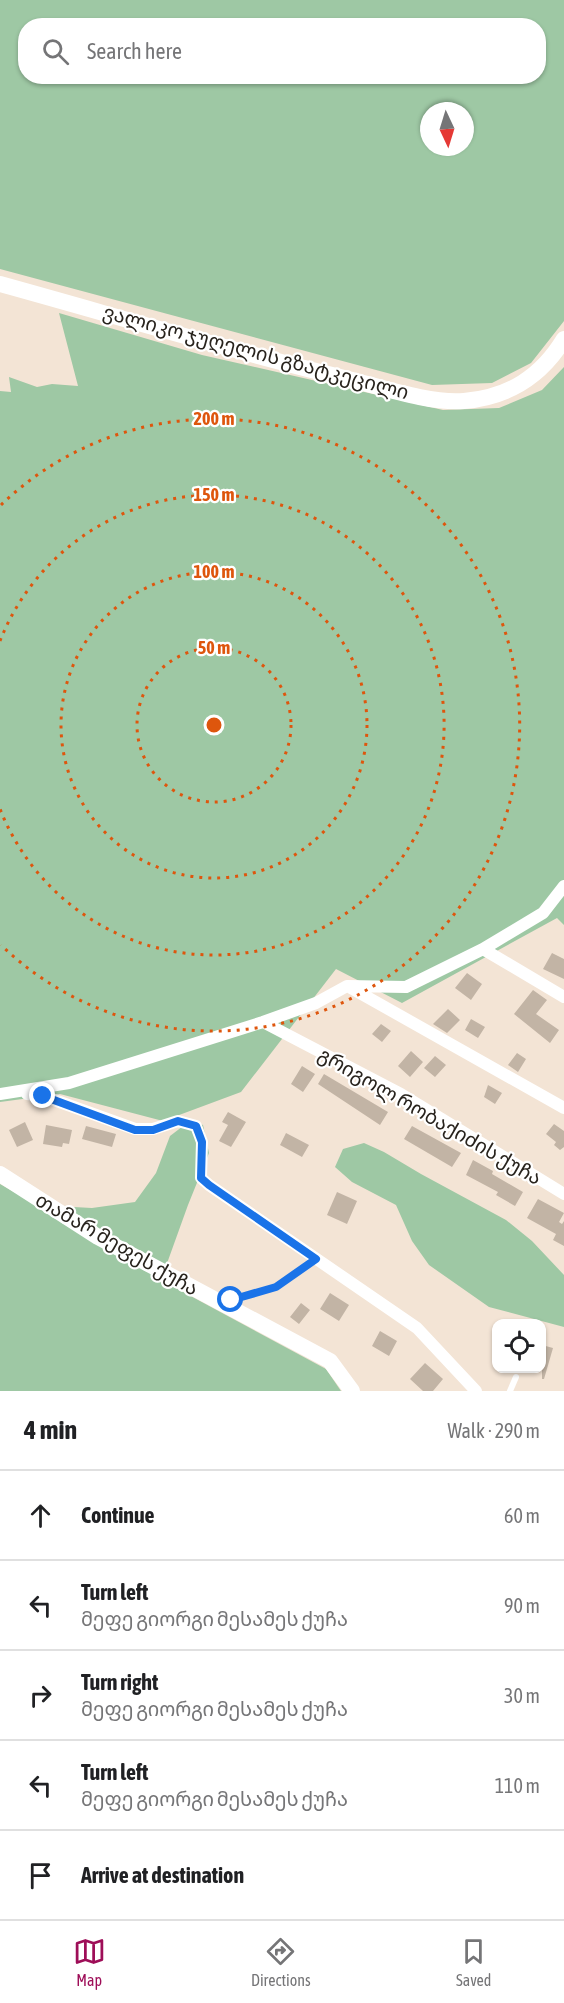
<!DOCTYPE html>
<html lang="en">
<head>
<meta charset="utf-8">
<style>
	:root { --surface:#fff; --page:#f2f2f2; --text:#202124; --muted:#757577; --line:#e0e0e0; --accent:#9e0e58 }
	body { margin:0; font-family:"Asap Condensed","Noto Sans Georgian",sans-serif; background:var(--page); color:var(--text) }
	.controls { position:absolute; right:18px; bottom:18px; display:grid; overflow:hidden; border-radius:12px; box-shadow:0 2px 4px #0004 }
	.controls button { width:54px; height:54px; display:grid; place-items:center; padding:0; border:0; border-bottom:2px solid var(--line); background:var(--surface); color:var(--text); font:30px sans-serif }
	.compass { position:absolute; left:420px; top:102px; width:54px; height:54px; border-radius:50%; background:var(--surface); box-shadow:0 2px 4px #0004; rotate:176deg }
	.stop { position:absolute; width:18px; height:18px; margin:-14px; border:4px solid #1a73e8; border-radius:50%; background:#fff }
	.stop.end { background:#1a73e8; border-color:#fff; box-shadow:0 2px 6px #0008 }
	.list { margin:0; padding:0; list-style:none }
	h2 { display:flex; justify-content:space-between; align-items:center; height:78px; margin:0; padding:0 24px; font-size:26px }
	h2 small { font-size:20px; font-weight:400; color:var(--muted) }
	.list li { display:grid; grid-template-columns:39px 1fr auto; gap:18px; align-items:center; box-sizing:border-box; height:90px; padding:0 24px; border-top:2px solid var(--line) }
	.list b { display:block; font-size:22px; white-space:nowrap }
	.list p { margin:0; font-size:20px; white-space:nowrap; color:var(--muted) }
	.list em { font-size:20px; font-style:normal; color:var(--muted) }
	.icon { flex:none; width:33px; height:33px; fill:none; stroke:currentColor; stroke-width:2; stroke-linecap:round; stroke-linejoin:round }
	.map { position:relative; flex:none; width:564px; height:1391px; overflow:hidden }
	.search { position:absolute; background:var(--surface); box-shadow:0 2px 4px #0004; left:18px; right:18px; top:18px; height:66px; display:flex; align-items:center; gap:15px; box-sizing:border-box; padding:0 21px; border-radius:24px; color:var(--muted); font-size:22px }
	.sheet { height:528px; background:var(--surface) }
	nav { display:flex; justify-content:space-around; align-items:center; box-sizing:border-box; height:84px; border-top:2px solid var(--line); background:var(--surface); font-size:16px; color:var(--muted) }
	nav a { display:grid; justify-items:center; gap:3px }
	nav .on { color:var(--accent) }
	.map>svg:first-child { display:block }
</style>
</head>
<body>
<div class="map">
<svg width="564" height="1391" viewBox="0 0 564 1391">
	<rect width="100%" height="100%" fill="#f3e4d5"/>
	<path fill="#9ec8a4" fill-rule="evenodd" d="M0,0H564V321L531,363L492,383L432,385L0,269ZM26,26H538V76H26ZM429,111H465V147H429Z
		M59,313L202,355L443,410L499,408L542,390L564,367V925L557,918L402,1003L336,969L241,1092L163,1121L60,1094L0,1102V391L11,392L9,377L37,387L52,384L78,386Z
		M191,1120L203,1125L209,1153L188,1205L161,1280L326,1369L341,1391H0V1184L37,1205L92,1208L135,1202L156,1173L170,1136Z
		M364,1143L384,1152L421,1174L506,1220L532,1241L564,1275V1327L489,1307L429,1265L412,1241L396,1205L352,1182L335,1167L343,1149Z"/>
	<path fill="#c2b4a5" d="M552,953L564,959V979L543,969Z
		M467,973L482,984L471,1000L455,988Z
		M533,990L547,1000L536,1014L559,1030L550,1043L514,1014Z
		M448,1009L460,1020L447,1033L433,1024Z
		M471,1019L485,1027L478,1038L465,1030Z
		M381,1024L391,1031L382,1042L372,1034Z
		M411,1051L423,1062L410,1077L398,1066Z
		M517,1053L526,1059L518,1072L508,1065Z
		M435,1056L446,1065L435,1077L424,1068Z
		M302,1066L315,1074L303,1092L291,1084Z
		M324,1074L388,1112L380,1125L318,1084Z
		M488,1085L502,1093L495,1104L484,1097Z
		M228,1112L246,1122L231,1147L219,1141L228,1125L222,1122Z
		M25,1122L33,1140L17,1147L9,1130Z
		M554,1124L564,1131V1147L560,1150L554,1145L556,1142L546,1134Z
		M46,1125L72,1130L69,1144L63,1143L62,1147L43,1144Z
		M86,1126L116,1134L112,1147L82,1139Z
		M412,1126L461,1153L452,1167L404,1139Z
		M286,1133L309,1145L302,1157L280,1145Z
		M473,1160L493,1171L492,1174L523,1192L515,1206L496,1195L498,1192L466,1175Z
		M337,1192L357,1201L347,1224L327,1215Z
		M538,1199L564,1213L559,1222L562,1224L564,1221V1246L553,1240L556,1234L527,1218Z
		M330,1293L349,1305L339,1321L320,1309Z
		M301,1303L310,1310L299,1324L290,1317Z
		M380,1331L397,1341L389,1356L372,1346Z
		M542,1345L553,1348L544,1379H542Z
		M425,1363L443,1379L433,1391H423L410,1379Z"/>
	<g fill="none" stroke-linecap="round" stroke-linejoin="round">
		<path stroke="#877d73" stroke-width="1.5" stroke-dasharray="1.5 4.5" stroke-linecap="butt" d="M238,1297L276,1287L306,1266"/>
		<path stroke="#fff" stroke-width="6" d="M510,1391L516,1377"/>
		<path stroke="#fff" stroke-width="12" d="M483,949L564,997
			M351,988L564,1108
			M263,1022L401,1094L564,1194
			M0,1094L69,1083L263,1022L316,1003L347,986L406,987L483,949L543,913L564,886
			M27,1094L43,1096L135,1129H153L178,1121L196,1126L202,1142L201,1178L209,1185L417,1328L476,1391"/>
		<path stroke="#fff" stroke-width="16" d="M0,284C116,316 231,351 348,379C381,387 431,404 464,401C509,397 541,377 564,339
			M0,1174L98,1237L330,1361L352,1391"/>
	</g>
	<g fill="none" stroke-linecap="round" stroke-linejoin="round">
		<path stroke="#1a73e8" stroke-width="8" d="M43,1096L135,1130H153L178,1121L196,1126L202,1142L201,1178L209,1185L316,1259L276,1287L231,1300"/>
	</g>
	<g fill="none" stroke="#de560d" stroke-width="3" stroke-dasharray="3 6">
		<circle cx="214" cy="725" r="77"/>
		<circle cx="214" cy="725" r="153"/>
		<path d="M0 641A230 230 0 1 1 0 809"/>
		<path d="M1 505A306 306 0 1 1 1 945"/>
	</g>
	<g text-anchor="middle" stroke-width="4.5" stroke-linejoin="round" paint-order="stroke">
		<g font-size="20" fill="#28231d" stroke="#fff">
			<text transform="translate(256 352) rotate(15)" y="7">ვალიკო ჯუღელის გზატკეცილი</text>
			<text transform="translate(430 1116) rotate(30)" y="7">გრიგოლ რობაქიძის ქუჩა</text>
			<text transform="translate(117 1244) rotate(30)" y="7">თამარ მეფეს ქუჩა</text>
		</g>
	</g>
	<circle cx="214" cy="725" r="9" fill="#de560d" stroke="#fff" stroke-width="3"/>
	<g font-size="18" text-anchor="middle" font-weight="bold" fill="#de560d" stroke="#fff" stroke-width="4.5" stroke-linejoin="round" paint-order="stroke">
		<text x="214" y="425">200 m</text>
		<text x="214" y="501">150 m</text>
		<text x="214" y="578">100 m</text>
		<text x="214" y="654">50 m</text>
	</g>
</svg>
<div class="controls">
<button><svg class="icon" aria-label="locate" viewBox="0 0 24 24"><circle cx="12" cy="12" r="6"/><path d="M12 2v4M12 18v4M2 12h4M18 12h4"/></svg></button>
</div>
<svg class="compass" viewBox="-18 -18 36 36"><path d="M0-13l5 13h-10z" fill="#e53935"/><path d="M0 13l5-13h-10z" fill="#757577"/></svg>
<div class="stop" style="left:231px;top:1300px"></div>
<div class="stop end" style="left:43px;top:1096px"></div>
<div class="search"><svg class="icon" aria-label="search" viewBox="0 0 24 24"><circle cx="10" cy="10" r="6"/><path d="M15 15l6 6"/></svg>Search here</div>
</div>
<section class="sheet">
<h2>4 min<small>Walk · 290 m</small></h2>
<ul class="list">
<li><svg class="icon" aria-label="ahead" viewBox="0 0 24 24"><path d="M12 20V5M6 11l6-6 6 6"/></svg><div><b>Continue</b></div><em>60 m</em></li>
<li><svg class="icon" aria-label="left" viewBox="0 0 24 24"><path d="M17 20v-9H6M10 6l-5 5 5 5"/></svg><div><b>Turn left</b><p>მეფე გიორგი მესამეს ქუჩა</p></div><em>90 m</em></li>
<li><svg class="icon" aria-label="right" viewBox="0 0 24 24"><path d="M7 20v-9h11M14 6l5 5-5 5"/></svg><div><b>Turn right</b><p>მეფე გიორგი მესამეს ქუჩა</p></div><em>30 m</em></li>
<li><svg class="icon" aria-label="left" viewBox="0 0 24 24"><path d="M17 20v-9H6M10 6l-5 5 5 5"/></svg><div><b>Turn left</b><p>მეფე გიორგი მესამეს ქუჩა</p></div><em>110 m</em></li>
<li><svg class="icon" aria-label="arrive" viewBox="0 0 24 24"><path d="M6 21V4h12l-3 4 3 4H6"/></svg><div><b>Arrive at destination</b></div></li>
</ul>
</section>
<nav>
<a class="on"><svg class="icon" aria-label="map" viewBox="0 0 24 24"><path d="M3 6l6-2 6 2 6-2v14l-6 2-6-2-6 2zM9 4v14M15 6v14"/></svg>Map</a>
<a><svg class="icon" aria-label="directions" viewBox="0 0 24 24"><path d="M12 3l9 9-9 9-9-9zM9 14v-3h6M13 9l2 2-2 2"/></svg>Directions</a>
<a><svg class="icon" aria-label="saved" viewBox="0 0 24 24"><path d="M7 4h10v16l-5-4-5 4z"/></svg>Saved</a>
</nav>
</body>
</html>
